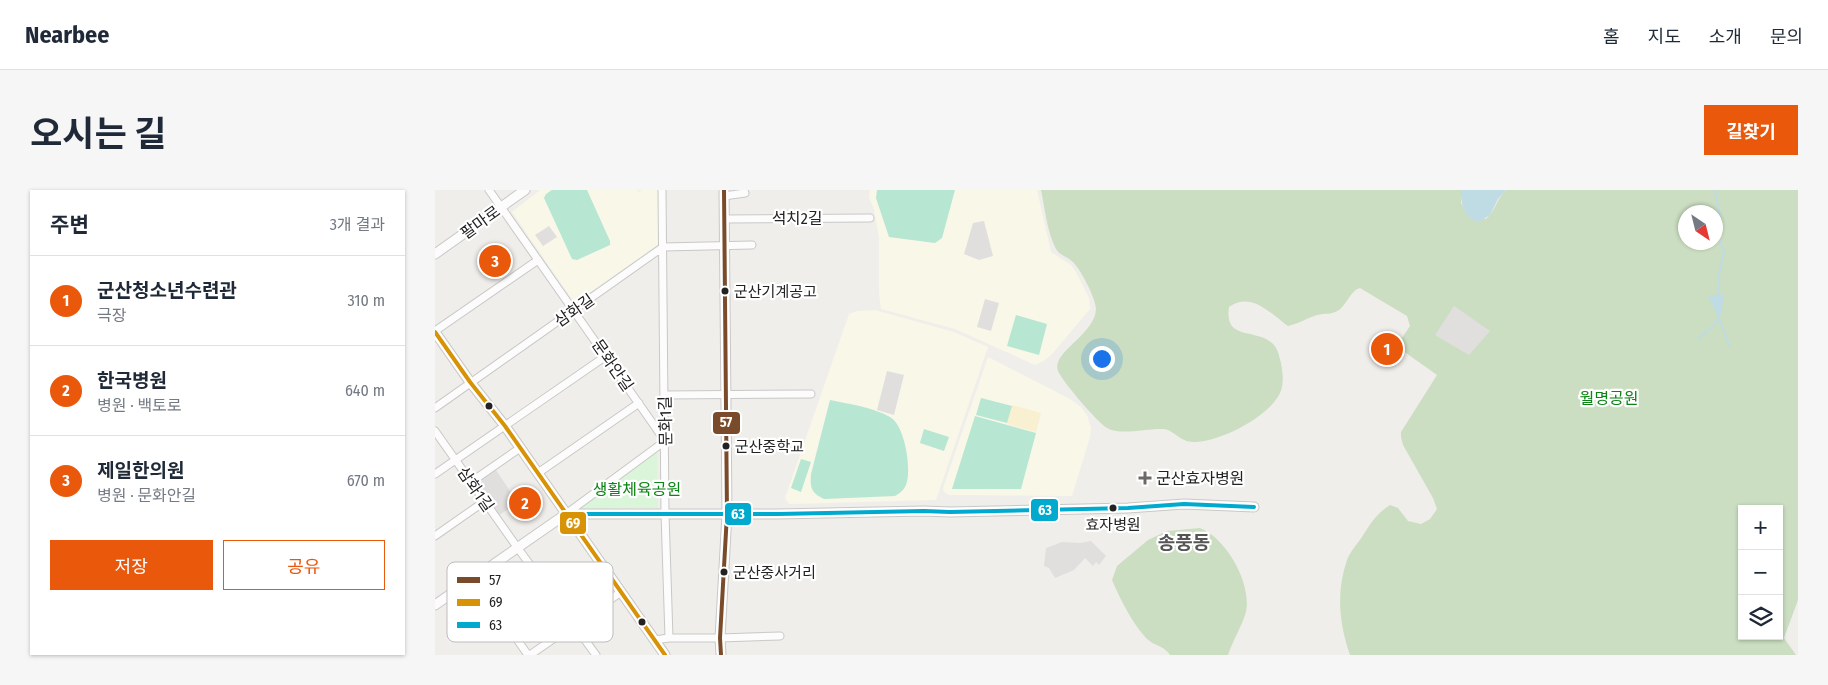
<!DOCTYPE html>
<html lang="ko">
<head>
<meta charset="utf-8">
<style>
	:root { --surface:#fff; --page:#f6f6f7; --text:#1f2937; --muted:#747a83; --line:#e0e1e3; --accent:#ea580c }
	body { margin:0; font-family:"Fira Sans Condensed","Noto Sans KR",sans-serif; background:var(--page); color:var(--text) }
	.controls { position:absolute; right:15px; bottom:15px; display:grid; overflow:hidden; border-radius:0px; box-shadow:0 1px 4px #0004 }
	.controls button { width:45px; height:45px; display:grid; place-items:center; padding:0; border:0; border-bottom:1px solid var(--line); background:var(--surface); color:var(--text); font:25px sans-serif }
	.compass { position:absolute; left:1243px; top:15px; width:45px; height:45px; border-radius:50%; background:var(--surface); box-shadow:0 1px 4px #0004; rotate:145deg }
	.you { position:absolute; left:666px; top:168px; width:18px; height:18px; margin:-12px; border:4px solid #fff; border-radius:50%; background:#1a73e8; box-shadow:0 0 0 8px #1a73e833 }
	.badge { display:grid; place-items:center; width:32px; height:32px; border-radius:50%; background:var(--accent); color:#fff; font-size:16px; font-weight:700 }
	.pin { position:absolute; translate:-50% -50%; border:2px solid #fff; box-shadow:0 1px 5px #0006 }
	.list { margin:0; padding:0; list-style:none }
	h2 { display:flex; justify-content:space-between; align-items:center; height:65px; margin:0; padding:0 20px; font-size:21px }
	h2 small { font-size:16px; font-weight:400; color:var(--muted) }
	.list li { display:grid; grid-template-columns:32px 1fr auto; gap:15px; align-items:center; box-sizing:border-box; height:90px; padding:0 20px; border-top:1px solid var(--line) }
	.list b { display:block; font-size:19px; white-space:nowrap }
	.list p { margin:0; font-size:16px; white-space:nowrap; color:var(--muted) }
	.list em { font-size:16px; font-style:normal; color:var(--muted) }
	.actions { display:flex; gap:10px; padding:15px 20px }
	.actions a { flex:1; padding:11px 0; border:1px solid var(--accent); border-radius:0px; text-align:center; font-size:18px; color:var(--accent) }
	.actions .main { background:var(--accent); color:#fff }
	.icon { flex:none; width:28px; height:28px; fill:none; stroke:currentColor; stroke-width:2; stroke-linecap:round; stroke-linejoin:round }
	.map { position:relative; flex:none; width:1363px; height:465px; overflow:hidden; border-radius:0px }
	header { display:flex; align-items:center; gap:30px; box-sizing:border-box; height:70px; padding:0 25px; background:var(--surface); border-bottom:1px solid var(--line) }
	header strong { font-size:24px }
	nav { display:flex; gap:28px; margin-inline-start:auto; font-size:18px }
	.intro { display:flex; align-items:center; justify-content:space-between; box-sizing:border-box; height:120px; padding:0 30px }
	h1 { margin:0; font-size:35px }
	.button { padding:12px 22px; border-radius:0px; background:var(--accent); color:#fff; font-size:18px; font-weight:700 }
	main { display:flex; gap:30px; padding:0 30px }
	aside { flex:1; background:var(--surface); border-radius:0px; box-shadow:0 1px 4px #0004 }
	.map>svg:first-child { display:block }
</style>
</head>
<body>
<header>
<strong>Nearbee</strong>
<nav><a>홈</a><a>지도</a><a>소개</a><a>문의</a></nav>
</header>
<div class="intro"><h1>오시는 길</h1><a class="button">길찾기</a></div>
<main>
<aside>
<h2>주변<small>3개 결과</small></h2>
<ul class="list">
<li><span class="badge">1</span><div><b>군산청소년수련관</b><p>극장</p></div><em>310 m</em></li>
<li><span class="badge">2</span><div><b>한국병원</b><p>병원 · 백토로</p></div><em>640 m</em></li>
<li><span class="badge">3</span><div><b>제일한의원</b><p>병원 · 문화안길</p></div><em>670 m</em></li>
</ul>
<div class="actions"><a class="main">저장</a><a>공유</a></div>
</aside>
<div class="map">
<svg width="1363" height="465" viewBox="0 0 1363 465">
	<rect width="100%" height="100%" fill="#f0eeeb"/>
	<path fill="#f8f7e8" d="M105,0H202L204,2L207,0H223L225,54L141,112L138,111L77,22Z
		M435,0H602L616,62L636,75L641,82L654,108L655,119L618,163L609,171L600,175L520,139L446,119L444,103V48L439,20L434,7Z
		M440,120L519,142L553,157L501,310L354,314L350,308L414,124L422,121Z
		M553,167L635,209L646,217L652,225L656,238L655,247L637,306L514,305L509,302L508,298Z"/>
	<path fill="#cbdec1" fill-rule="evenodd" d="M606,0H1026V13L1034,27L1051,29C1061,20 1061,10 1071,0H1363V410L1349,448L1361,465H915C904,433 901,402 912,370C915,362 922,354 927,347C935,334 942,323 955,315L963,318L973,331L986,334L995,329L1002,319L998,308L968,255L966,247V242L1002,185L964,158L962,155L975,136L972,126L925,98C916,100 912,114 904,120C897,125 890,123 882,125C872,128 863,134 853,136C835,123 816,101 794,117C789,151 820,138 837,153C843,158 844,166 846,173C848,183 849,194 845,203C834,227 785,252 759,252C744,252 740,240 728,239C714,238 685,246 672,238C663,233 627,191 623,181C616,162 660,145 661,119C661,109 646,80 638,72C633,67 624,65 621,59C612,42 610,19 606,0ZM1250,22H1280V52H1250ZM1307,319H1344V446H1307Z
		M765,338C791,348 817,393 811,422C807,436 798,450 793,465H735C730,457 722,456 716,452C701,441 684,407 677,390L682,376L713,350L732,341Z"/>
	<path fill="#f8f0d0" d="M577,215L606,223L601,242L572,234Z"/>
	<path fill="#daf5da" d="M222,261L223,318L144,319L143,318Z"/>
	<path fill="#b7e6d2" d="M117,0H152L175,51V55L142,70L137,69L109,8L111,4Z
		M442,0H520L507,48L500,53L454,47L441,8Z
		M581,125L612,134L604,165L572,156Z
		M546,208L577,216L572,233L541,225Z
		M395,210C414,214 437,217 455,227C470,235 477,280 471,295C469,300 465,303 460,306L389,309C376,303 375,298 376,284Z
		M540,226L601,243L586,299H517Z
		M489,239L514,247L509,261L485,253Z
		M366,269L376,272L366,302L356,298Z"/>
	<path fill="#e0dfde" d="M549,31L558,66L544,70L529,64L538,33Z
		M114,36L122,47L108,56L100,45Z
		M550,109L564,113L556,141L542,137Z
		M1019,116L1055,141L1034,165L1000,145Z
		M452,181L469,185L459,225L442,220Z
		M61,280L83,313L64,325L43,295L44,290Z
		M656,351L671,366L664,375L661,372L658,376L650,368L639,380L620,388L614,378L609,376L611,358L627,352L645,353Z"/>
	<path fill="#bfdbe3" d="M1026,0H1071L1063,9L1055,25L1044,32C1030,30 1025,13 1026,0Z
		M1289,104L1286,126L1284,129L1273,106Z"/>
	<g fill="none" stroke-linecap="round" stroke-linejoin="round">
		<path stroke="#bfdbe3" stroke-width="2" d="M1280,0L1286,33L1283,47L1289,62L1283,87V105
			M1284,129L1295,157
			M1263,149L1277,137L1284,129"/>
		<defs>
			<path id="minor" d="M54,0L230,251L131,324
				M289,6L310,3
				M289,29L435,28
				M0,141L103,70
				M229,205L376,204
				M0,218L228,57L317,55
				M0,241L82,357L161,465
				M103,283L204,213
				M0,284L171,166
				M36,292L85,258
				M0,346L50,311
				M39,388L93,465
				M234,448H285L345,446
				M219,450L234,448L230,324L227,0
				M95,465L186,402"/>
			<path id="tertiary" d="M0,64L90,0
				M0,142L35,192L70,236L230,465
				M0,415L131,324H343L489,321L515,322L693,318L749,314L819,317
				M286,465L285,448L292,324L289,0"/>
		</defs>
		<use href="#minor" stroke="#c9c8c7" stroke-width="9"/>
		<use href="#tertiary" stroke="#c9c8c7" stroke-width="11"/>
		<use href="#minor" stroke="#fdfcfc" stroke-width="7"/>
		<use href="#tertiary" stroke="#fdfcfc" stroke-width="9"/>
		<defs>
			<path id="bus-1" d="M286,465L285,448L292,324L289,0"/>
			<path id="bus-2" d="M0,142L35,192L70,236L230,465"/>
			<path id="bus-3" d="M131,324H343L489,321L515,322L693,318L749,314L819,317"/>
		</defs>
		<use href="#bus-1" stroke="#fff" stroke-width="8"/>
		<use href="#bus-2" stroke="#fff" stroke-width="8"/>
		<use href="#bus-3" stroke="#fff" stroke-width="8"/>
		<use href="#bus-1" stroke="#7a4b2a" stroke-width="4"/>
		<use href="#bus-2" stroke="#d79205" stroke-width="4"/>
		<use href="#bus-3" stroke="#00a9ce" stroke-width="4"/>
	</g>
	<g fill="#222" stroke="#fff" stroke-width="2">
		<circle cx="290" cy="101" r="4.5"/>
		<circle cx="54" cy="216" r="4.5"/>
		<circle cx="291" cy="256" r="4.5"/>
		<circle cx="678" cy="318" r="4.5"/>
		<circle cx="289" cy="382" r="4.5"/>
		<circle cx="207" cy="432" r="4.5"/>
	</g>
	<path fill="#6a6968" stroke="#fff" stroke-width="2" d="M707.5 280.5h5v5h5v5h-5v5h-5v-5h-5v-5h5z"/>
	<g text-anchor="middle" stroke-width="4.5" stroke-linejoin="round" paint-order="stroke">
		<g font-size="15" fill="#222" stroke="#fff" text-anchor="start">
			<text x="299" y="107">군산기계공고</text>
			<text x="300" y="262">군산중학교</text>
			<text x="678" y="340" text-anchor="middle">효자병원</text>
			<text x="298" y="388">군산중사거리</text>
		</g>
		<g font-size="16" fill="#222" stroke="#fff">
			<text x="362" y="34">석치2길</text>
			<text transform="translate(45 32) rotate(-36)" y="6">팔마로</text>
			<text transform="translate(139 120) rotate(-35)" y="6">삼화길</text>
			<text transform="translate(178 175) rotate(55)" y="6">문화안길</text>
			<text transform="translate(230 231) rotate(-91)" y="6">문화1길</text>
			<text transform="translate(41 299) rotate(55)" y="6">삼화1길</text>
		</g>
		<g font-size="16" fill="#0c8416" stroke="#fff">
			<text x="1174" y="214">월명공원</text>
			<text x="202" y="305">생활체육공원</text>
		</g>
		<g font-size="16" fill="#222" stroke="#fff" text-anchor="start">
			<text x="721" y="294">군산효자병원</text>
		</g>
		<g font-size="19" font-weight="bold" fill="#555" stroke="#fff">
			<text x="749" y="359">송풍동</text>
		</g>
	</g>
	<rect x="12" y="372" width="166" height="80" rx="8" fill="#fff" stroke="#bdbdbd" stroke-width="1"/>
	<rect x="22" y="387" width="23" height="6" fill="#7a4b2a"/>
	<rect x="22" y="409" width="23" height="7" fill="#d79205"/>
	<rect x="22" y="432" width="23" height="6" fill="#00a9ce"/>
	<g font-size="14" fill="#222">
		<text x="54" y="395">57</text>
		<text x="54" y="417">69</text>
		<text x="54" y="440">63</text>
	</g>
	<g stroke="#fff" stroke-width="2">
		<rect x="277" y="221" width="29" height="24" rx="5" fill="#7a4b2a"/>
		<rect x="595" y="308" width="29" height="24" rx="5" fill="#00a9ce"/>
		<rect x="289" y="312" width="28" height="24" rx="5" fill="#00a9ce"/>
		<rect x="124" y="321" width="28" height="24" rx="5" fill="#d79205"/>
	</g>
	<g font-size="14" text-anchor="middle" font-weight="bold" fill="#fff">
		<text x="291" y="237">57</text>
		<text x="610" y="325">63</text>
		<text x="303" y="329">63</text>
		<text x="138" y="338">69</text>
	</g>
</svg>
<div class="controls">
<button>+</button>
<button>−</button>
<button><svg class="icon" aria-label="layers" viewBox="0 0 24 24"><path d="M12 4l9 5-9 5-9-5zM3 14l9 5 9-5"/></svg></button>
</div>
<svg class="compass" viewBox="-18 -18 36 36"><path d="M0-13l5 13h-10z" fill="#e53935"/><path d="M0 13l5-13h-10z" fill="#747a83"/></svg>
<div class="you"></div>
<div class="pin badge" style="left:952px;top:159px">1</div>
<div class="pin badge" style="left:90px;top:313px">2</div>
<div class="pin badge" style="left:60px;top:71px">3</div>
</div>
</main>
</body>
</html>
